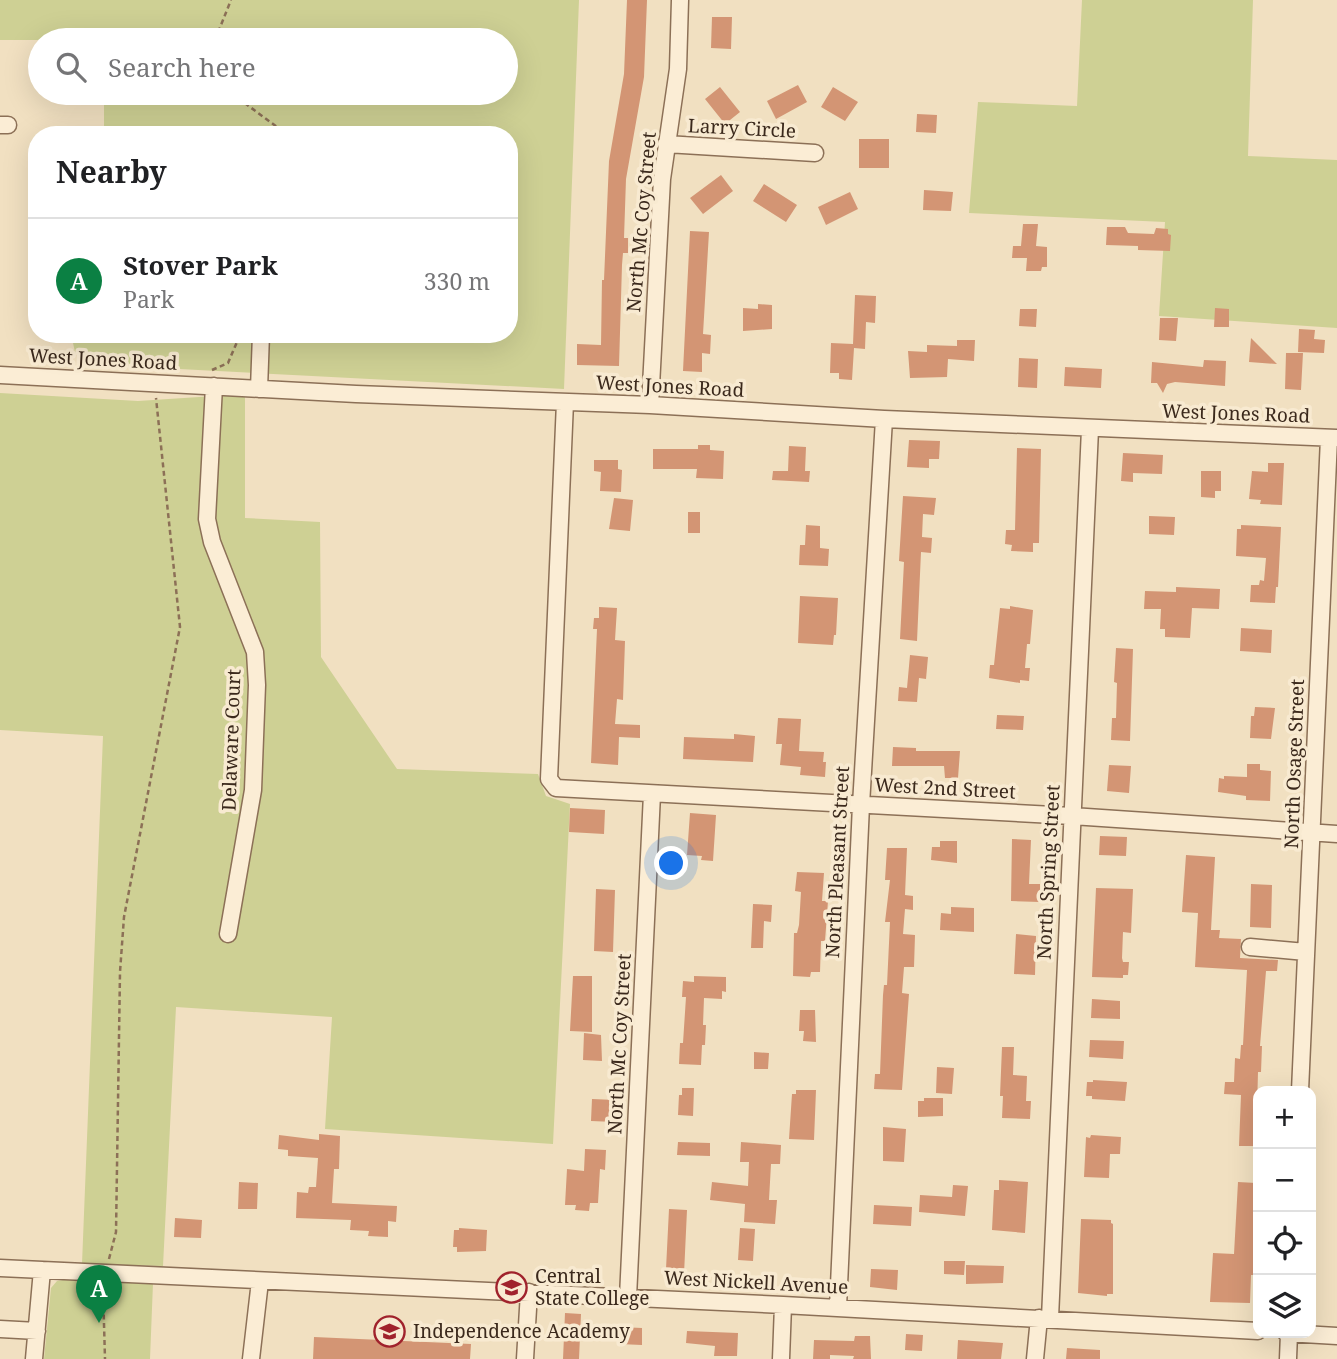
<!DOCTYPE html>
<html lang="en">
<head>
<meta charset="utf-8">
<style>
	:root { --surface:#fff; --page:#f6f6f6; --text:#202124; --muted:#757577; --line:#e0e0e0; --accent:#0b8043 }
	body { margin:0; font-family:"Noto Serif",serif; background:var(--page); color:var(--text) }
	.controls { position:absolute; right:21px; bottom:21px; display:grid; overflow:hidden; border-radius:14px; box-shadow:0 7px 28px #0002 }
	.controls button { width:63px; height:63px; display:grid; place-items:center; padding:0; border:0; border-bottom:2px solid var(--line); background:var(--surface); color:var(--text); font:35px sans-serif }
	.you { position:absolute; left:672px; top:864px; width:24px; height:24px; margin:-18px; border:5px solid #fff; border-radius:50%; background:#1a73e8; box-shadow:0 0 0 10px #1a73e833 }
	.badge { display:grid; place-items:center; width:46px; height:46px; border-radius:50%; background:var(--accent); color:#fff; font-size:23px; font-weight:700 }
	.pin { position:absolute; translate:-50% -58px; filter:drop-shadow(0 2px 4px #0008) }
	.pin::after { content:''; position:absolute; top:37px; width:24px; height:21px; background:inherit; clip-path:polygon(0 0,100% 0,50% 100%) }
	.list { margin:0; padding:0; list-style:none }
	h2 { display:flex; justify-content:space-between; align-items:center; height:91px; margin:0; padding:0 28px; font-size:30px }
	h2 small { font-size:23px; font-weight:400; color:var(--muted) }
	.list li { display:grid; grid-template-columns:46px 1fr auto; gap:21px; align-items:center; box-sizing:border-box; height:126px; padding:0 28px; border-top:2px solid var(--line) }
	.list b { display:block; font-size:26px; white-space:nowrap }
	.list p { margin:0; font-size:23px; white-space:nowrap; color:var(--muted) }
	.list em { font-size:23px; font-style:normal; color:var(--muted) }
	.icon { flex:none; width:38px; height:38px; fill:none; stroke:currentColor; stroke-width:2; stroke-linecap:round; stroke-linejoin:round }
	.map { position:relative; flex:none; width:1337px; height:1359px; overflow:hidden }
	.search { position:absolute; background:var(--surface); box-shadow:0 7px 28px #0002; left:28px; top:28px; width:490px; height:77px; display:flex; align-items:center; gap:18px; box-sizing:border-box; padding:0 24px; border-radius:38px; color:var(--muted); font-size:26px }
	.panel { position:absolute; background:var(--surface); box-shadow:0 7px 28px #0002; left:28px; top:126px; width:490px; height:217px; border-radius:28px }
	.map>svg:first-child { display:block }
</style>
</head>
<body>
<div class="map">
<svg width="1337" height="1359" viewBox="0 0 1337 1359">
	<rect width="100%" height="100%" fill="#f1e0c1"/>
	<path fill="#ced094" d="M0,0H579L564,389L102,365L75,352L71,334H509V135H104V93H506V40H0Z
		M1082,0H1253L1248,156L1337,160V328L1159,316L1165,222L969,213L978,102L1077,106Z
		M0,393L138,401L245,394V518L320,522L321,657L397,769L538,774L546,796L570,804L553,1144L325,1129L332,1017L176,1007L163,1266L82,1264L103,736L0,730Z
		M68,1279L153,1283L150,1359H44L51,1288L57,1281Z"/>
	<path fill="#d39574" d="M627,0H647L644,77L626,179L624,238H628V253H623L622,265L619,366L577,365V344L601,345L602,280H604L609,161L624,74Z
		M712,17H732L731,49L711,48Z
		M798,85L807,102L776,119L767,101Z
		M720,87L740,112L725,124L705,99Z
		M833,87L858,102L845,121L821,107Z
		M917,114L937,115L936,133L916,132Z
		M859,139H889V168H859Z
		M721,175L733,191L703,214L690,198Z
		M764,184L797,205L786,222L753,201Z
		M924,190L953,192L951,211L923,210Z
		M850,192L858,209L826,225L818,207Z
		M1023,224H1038L1036,246L1047,247V267H1042L1041,271H1026L1027,258H1012L1013,246H1021Z
		M1107,227H1125L1128,233L1154,234L1156,228L1168,229V234L1171,235L1170,251L1138,250V246L1106,245Z
		M690,231L709,232L703,334L711,335L710,354L702,353V372L683,371Z
		M855,295L876,296L875,323L866,322L865,349L854,348L852,380L839,379V373H830L831,343L853,344Z
		M758,304L772,305V329L743,331V308L758,309Z
		M1215,308L1229,309V327H1214Z
		M1020,309H1037L1036,327L1019,326Z
		M1160,318H1178L1176,341L1159,340Z
		M1299,329L1315,330L1314,339L1325,340L1324,353L1298,352Z
		M1251,338L1277,364L1249,362Z
		M957,340H975L974,361L948,359L947,377L910,378L908,351L927,352V345L957,346Z
		M1286,353H1303L1301,390L1285,389Z
		M1019,358L1038,359L1037,388L1018,387Z
		M1204,360L1226,361L1225,386L1175,382L1167,384L1163,393L1157,383H1151L1152,362L1203,367Z
		M1065,367L1102,369L1101,388L1064,386Z
		M909,440L940,441L939,459H929V468L907,467Z
		M698,445H710V450L724,451L723,479L696,478L697,469H653V449H698Z
		M789,446L806,447L805,471H810L809,482L772,480L773,471H788Z
		M1017,448L1041,449L1039,543H1033V552L1011,551L1012,545L1005,544L1006,530H1015Z
		M1123,453L1163,455L1162,474L1133,473V482L1121,481Z
		M594,460H618V469L622,470L621,492L600,491L601,472L594,471Z
		M1268,463H1284L1282,505L1260,504L1261,500L1249,499L1252,471L1268,472Z
		M1201,471H1221V491H1215V498L1201,497Z
		M903,496L936,498L934,515L923,514L922,537L932,538L931,553L921,552L917,641L900,639L904,562L899,561Z
		M614,498L633,500L630,531L609,529Z
		M688,512H700V533H688Z
		M1149,516L1175,517L1174,535L1149,534Z
		M806,525L820,526V548L829,549L828,566L799,565L800,545H805Z
		M1241,525L1281,527L1278,587H1276L1275,603L1250,602L1251,585H1259L1260,580L1264,581L1266,558L1236,556L1237,529H1241Z
		M1176,587L1220,589L1219,609L1192,608L1190,638L1165,637V629H1160L1161,609H1144L1145,591L1176,592Z
		M800,596L838,598L836,635H834L833,645L798,643Z
		M1010,606L1033,610L1030,644H1027L1025,668H1030L1029,681L1020,680V683L989,678L990,665H994L1000,608L1010,609Z
		M599,607L617,608L615,640L625,641L623,700L617,699L615,724L640,725V738L619,737L618,765L591,763L597,629H593L594,618H599Z
		M1241,628L1272,630L1271,653L1240,651Z
		M1116,648L1133,649L1130,741L1111,740L1112,718H1116L1117,683L1114,682Z
		M910,655L928,657L926,679L919,678L917,702L898,701L899,687L907,688Z
		M1255,707L1275,708L1271,739L1250,738L1251,716H1254Z
		M997,715L1024,716L1023,730L996,729Z
		M778,718L801,719L799,751L824,752L823,762H826L825,777L800,775L801,767L780,765L782,744H776Z
		M734,734L755,736L753,762L683,759L684,737L734,739Z
		M893,747L916,748V751H960L958,778H945L944,766H892Z
		M1247,764H1260V770L1271,771L1270,801L1246,800V796L1218,792L1219,778L1224,779V776L1247,777Z
		M1109,765L1131,766L1129,793L1107,791Z
		M570,808L605,810L604,834L569,832Z
		M690,813L716,815L713,861L701,860L702,856L687,855Z
		M1100,836L1127,837L1126,856L1099,855Z
		M1012,839L1031,840L1029,884H1040V902L1011,901Z
		M940,841H957V863L931,860L932,847H940Z
		M887,848H907L905,895L913,896V910L905,909L903,934L915,935L914,967H904L902,993L909,994L902,1090L874,1089L875,1074H880L883,995L884,985H887L890,922H885L890,880H885Z
		M1186,855L1215,857L1211,930H1220L1219,938L1241,939L1240,958L1278,960L1277,971H1266L1260,1046H1262L1261,1072H1258L1256,1146H1239L1241,1095L1224,1094L1225,1082H1234L1235,1058L1240,1059L1241,1045H1243L1247,970L1195,967L1198,913L1182,912Z
		M797,872L824,873L822,901H828L825,941H821L820,972H811L810,977L793,976L794,933H797L799,925L801,892L795,891Z
		M1251,884L1272,885L1271,928L1250,927Z
		M1096,888L1133,889L1131,933L1123,932L1122,958L1123,962H1129L1128,975H1123V978L1092,977Z
		M596,889L615,890L613,952L594,951Z
		M753,904L772,905L771,922L764,921L763,948H751Z
		M951,907L974,908V932L940,930L941,913L951,914Z
		M1016,934L1036,936L1035,975L1014,974Z
		M573,976H592V1032L570,1031Z
		M694,976L726,977V992L722,991V999L704,998L703,1025H706L705,1045H702L701,1065L679,1064L680,1043H683L686,997H682L683,981L694,982Z
		M1092,999L1120,1001V1019L1091,1018Z
		M800,1010H815L816,1042L803,1041L804,1031H799Z
		M584,1033L601,1035L602,1061L583,1060Z
		M1090,1040L1124,1041L1123,1059L1089,1057Z
		M1002,1047H1014L1013,1075L1027,1076L1026,1101H1031L1030,1119L1002,1118L1003,1096H1000Z
		M754,1052L769,1053L768,1069H754Z
		M937,1067L954,1068L952,1094L936,1093Z
		M1093,1080L1127,1082L1125,1101L1092,1099V1096H1086L1087,1082H1093Z
		M682,1088H694L693,1116L678,1115L679,1095H682Z
		M796,1090H816L814,1140L789,1139L792,1094H796Z
		M924,1098H943V1116L918,1117V1101H924Z
		M592,1099L615,1100V1122L591,1121Z
		M883,1127L906,1129L904,1162L883,1161Z
		M319,1134L340,1136L339,1169H334L332,1203L397,1206L396,1222L388,1221V1237L368,1236L369,1231L350,1230L351,1220L296,1218L297,1192L308,1193L309,1187H316L318,1158L288,1156V1150L278,1149L279,1135L319,1140Z
		M1091,1135L1121,1137L1120,1154H1110L1109,1178L1084,1177L1086,1137L1090,1138Z
		M678,1142L710,1143V1156L677,1155Z
		M741,1142L781,1145L780,1164H771L769,1200H777L775,1224L744,1222L745,1204L710,1200L712,1182L748,1186L749,1162H740Z
		M585,1149L606,1150L605,1170L600,1169L598,1203H590L589,1211L575,1210L576,1205H565L567,1169L584,1171Z
		M999,1180L1028,1182L1025,1233L992,1230L994,1190H999Z
		M239,1182L258,1183L257,1209H238Z
		M1238,1182L1256,1183L1253,1244H1256L1254,1275H1251L1250,1303L1210,1302L1213,1253L1234,1254Z
		M953,1185L968,1186L965,1216L919,1212L920,1195L952,1197Z
		M874,1205L912,1207L911,1226L873,1224Z
		M669,1209L687,1210L684,1274L668,1273L669,1269H666Z
		M175,1218L202,1220L201,1238L174,1237Z
		M1081,1219L1111,1220V1223L1113,1224V1294H1107V1296L1078,1293Z
		M459,1228L487,1230L486,1251L457,1252V1247H453L454,1230H459Z
		M740,1228L755,1229L753,1261L738,1260Z
		M944,1261H965L964,1275L944,1274Z
		M966,1265L1004,1266L1003,1283L966,1284Z
		M871,1269L898,1270L897,1290L870,1287Z
		M565,1313L581,1314L579,1359H563Z
		M620,1327L642,1328V1345L619,1344Z
		M687,1331L738,1333L737,1356H714L715,1346L686,1343Z
		M906,1334L923,1335L922,1351L905,1350Z
		M855,1336H870L871,1359H853L854,1356L830,1355V1359H813L814,1340L854,1341Z
		M314,1337L471,1344L470,1359H313Z
		M958,1340L1003,1343L1001,1359H957Z
		M1067,1348L1100,1350V1359H1066Z"/>
	<g fill="none" stroke-linecap="round" stroke-linejoin="round">
		<defs>
			<path id="minor" d="M0,125H8
				M666,144L815,153
				M0,375L356,394L650,405L884,419L1337,438
				M214,386L207,519L212,542L255,652L257,685L253,790L228,934
				M259,389L261,334
				M565,402L549,779L556,788L1072,816L1337,834
				M650,405L662,179L678,69L680,0
				M1250,947L1306,952
				M1300,1091L1329,438
				M0,1268L783,1305L1258,1331
				M628,1297L652,794
				M838,1307L861,805L884,419
				M1050,1318L1090,429
				M0,1329L37,1331
				M1286,1333L1337,1336
				M34,1359L42,1270
				M251,1359L260,1281
				M525,1359L529,1292
				M781,1359L783,1305
				M1035,1359L1039,1318
				M1288,1359L1289,1333"/>
		</defs>
		<use href="#minor" stroke="#8c7057" stroke-width="19"/>
		<path stroke="#8c7057" stroke-width="2.5" stroke-dasharray="5 3.5" stroke-linecap="butt" d="M215,40L231,0
			M231,93L288,135
			M212,370L228,363L237,342L242,337H247
			M109,1259L116,1232L120,972L124,917L180,627L156,398
			M103,1289L105,1359"/>
		<use href="#minor" stroke="#fbedd5" stroke-width="16"/>
	</g>
	<defs>
		<symbol id="school-ring" viewBox="-11 -11 22 22"><circle r="9.5" fill="#f8ead1" stroke="#a0222c" stroke-width="1.5"/><path d="M0-5L7-2L0 1L-7-2ZM-4 1L0 2.5L4 1V4Q0 6-4 4Z" fill="#a0222c"/></symbol>
	</defs>
	<g fill-rule="evenodd">
		<use href="#school-ring" x="494" y="1270" width="35" height="35"/>
		<use href="#school-ring" x="372" y="1314" width="35" height="35"/>
	</g>
	<g text-anchor="middle" stroke-width="7" stroke-linejoin="round" paint-order="stroke">
		<g font-size="19" fill="#3b291c" stroke="#f8ead1">
			<text transform="translate(742 128) rotate(3)" y="7">Larry Circle</text>
			<text transform="translate(641 222) rotate(-85)" y="7">North Mc Coy Street</text>
			<text transform="translate(103 359) rotate(3)" y="7">West Jones Road</text>
			<text transform="translate(670 386) rotate(3)" y="7">West Jones Road</text>
			<text transform="translate(1236 413) rotate(2)" y="7">West Jones Road</text>
			<text transform="translate(231 740) rotate(-88)" y="7">Delaware Court</text>
			<text transform="translate(1294 764) rotate(-88)" y="7">North Osage Street</text>
			<text transform="translate(945 788) rotate(3)" y="7">West 2nd Street</text>
			<text transform="translate(837 862) rotate(-87)" y="7">North Pleasant Street</text>
			<text transform="translate(1048 872) rotate(-87)" y="7">North Spring Street</text>
			<text transform="translate(619 1044) rotate(-87)" y="7">North Mc Coy Street</text>
			<text transform="translate(756 1282) rotate(3)" y="7">West Nickell Avenue</text>
		</g>
		<g font-size="19" fill="#3b291c" stroke="#f8ead1" text-anchor="start">
			<text x="535" y="1283">Central<tspan x="535" dy="22">State College</tspan></text>
			<text x="413" y="1338">Independence Academy</text>
		</g>
	</g>
</svg>
<div class="controls">
<button>+</button>
<button>−</button>
<button><svg class="icon" aria-label="locate" viewBox="0 0 24 24"><circle cx="12" cy="12" r="6"/><path d="M12 2v4M12 18v4M2 12h4M18 12h4"/></svg></button>
<button><svg class="icon" aria-label="layers" viewBox="0 0 24 24"><path d="M12 4l9 5-9 5-9-5zM3 14l9 5 9-5"/></svg></button>
</div>
<div class="you"></div>
<div class="pin badge" style="left:99px;top:1323px">A</div>
<div class="search"><svg class="icon" aria-label="search" viewBox="0 0 24 24"><circle cx="10" cy="10" r="6"/><path d="M15 15l6 6"/></svg>Search here</div>
<section class="panel">
<h2>Nearby<small></small></h2>
<ul class="list">
<li><span class="badge">A</span><div><b>Stover Park</b><p>Park</p></div><em>330 m</em></li>
</ul>
</section>
</div>
</body>
</html>
